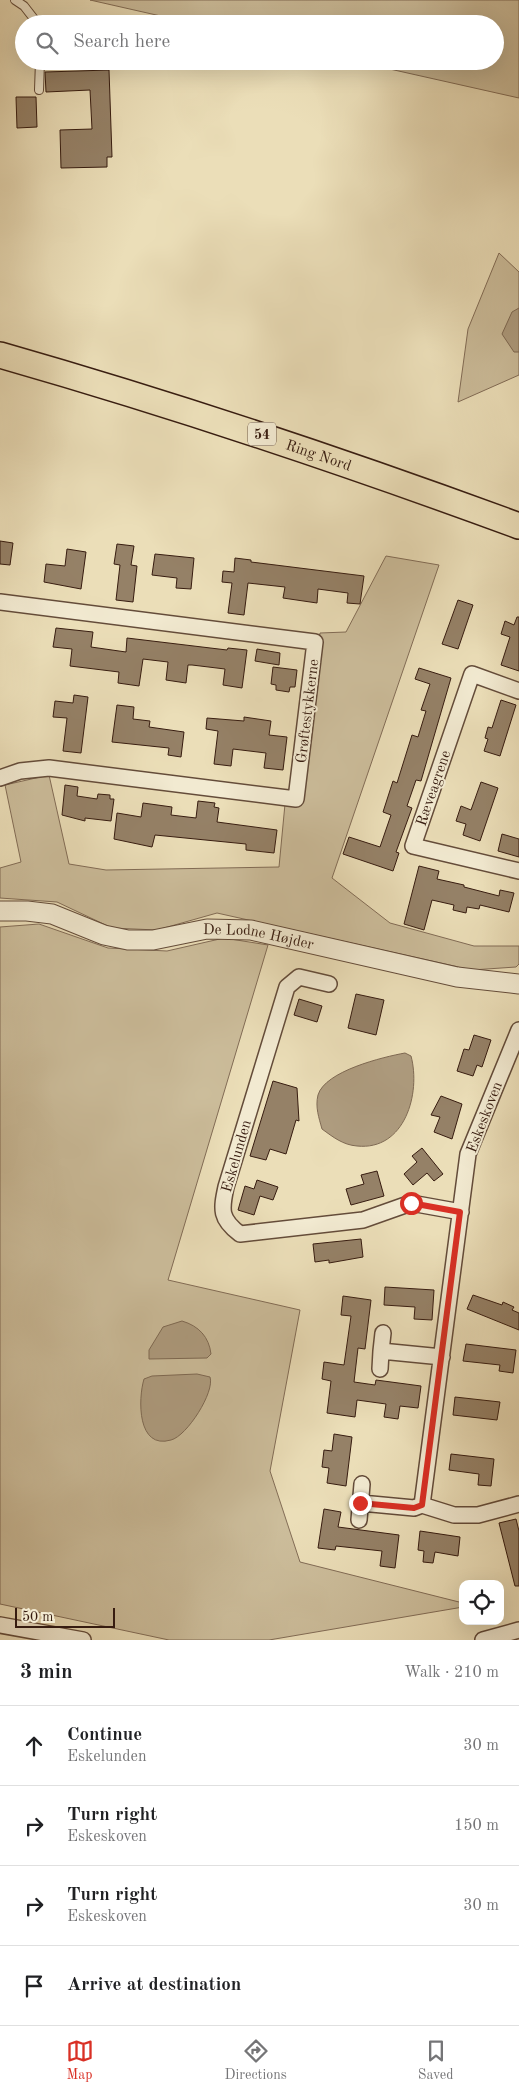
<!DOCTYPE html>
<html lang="en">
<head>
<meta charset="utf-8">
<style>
	:root { --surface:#fff; --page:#f6f6f6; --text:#202124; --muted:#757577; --line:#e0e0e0; --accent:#d93025 }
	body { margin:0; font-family:"Old Standard TT",serif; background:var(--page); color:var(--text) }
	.controls { position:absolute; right:15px; bottom:15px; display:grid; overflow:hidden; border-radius:10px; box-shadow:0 5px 20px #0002 }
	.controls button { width:45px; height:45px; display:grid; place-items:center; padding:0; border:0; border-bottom:1px solid var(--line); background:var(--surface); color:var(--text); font:25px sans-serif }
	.scale { position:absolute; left:15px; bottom:12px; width:100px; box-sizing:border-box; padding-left:5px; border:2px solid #371c10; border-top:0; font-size:14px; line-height:18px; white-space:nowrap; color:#371c10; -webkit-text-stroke:4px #f2ead1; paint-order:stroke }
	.stop { position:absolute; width:15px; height:15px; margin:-11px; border:4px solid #d93025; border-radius:50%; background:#fff }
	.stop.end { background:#d93025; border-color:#fff; box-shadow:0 1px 5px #0008 }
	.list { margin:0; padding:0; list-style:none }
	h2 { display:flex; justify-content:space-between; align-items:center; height:65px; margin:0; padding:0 20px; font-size:21px }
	h2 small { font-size:16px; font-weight:400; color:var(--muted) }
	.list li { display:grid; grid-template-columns:32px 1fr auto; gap:15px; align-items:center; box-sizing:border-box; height:80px; padding:0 20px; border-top:1px solid var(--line) }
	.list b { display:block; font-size:19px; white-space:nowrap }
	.list p { margin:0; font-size:16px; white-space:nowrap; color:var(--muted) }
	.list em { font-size:16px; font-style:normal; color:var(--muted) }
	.icon { flex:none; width:28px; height:28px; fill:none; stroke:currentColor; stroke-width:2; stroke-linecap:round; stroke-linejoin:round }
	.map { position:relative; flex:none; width:519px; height:1640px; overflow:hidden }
	.search { position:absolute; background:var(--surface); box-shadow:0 5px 20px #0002; left:15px; right:15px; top:15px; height:55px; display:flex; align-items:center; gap:12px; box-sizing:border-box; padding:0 18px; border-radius:28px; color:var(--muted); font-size:19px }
	.sheet { height:385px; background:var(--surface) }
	nav { display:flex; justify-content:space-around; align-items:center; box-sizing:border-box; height:70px; border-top:1px solid var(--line); background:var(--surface); font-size:14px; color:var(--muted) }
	nav a { display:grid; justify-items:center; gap:2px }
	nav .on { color:var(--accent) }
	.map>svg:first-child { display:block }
</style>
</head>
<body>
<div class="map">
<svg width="519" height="1640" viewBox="0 0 519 1640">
	<rect width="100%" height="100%" fill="#ebdeb8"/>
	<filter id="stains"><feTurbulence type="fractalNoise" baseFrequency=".004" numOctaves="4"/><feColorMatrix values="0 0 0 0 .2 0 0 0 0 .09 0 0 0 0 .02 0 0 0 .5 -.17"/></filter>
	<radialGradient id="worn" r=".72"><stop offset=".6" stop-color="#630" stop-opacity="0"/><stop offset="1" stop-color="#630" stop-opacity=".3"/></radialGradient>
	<path fill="#ccbd9b" stroke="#826c56" d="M90,0H519V98L354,61H495V24H196Z
		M499,253L519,272V375L458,402L468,329Z
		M386,556L439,565L332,878L390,923L474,946H519V964L516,967L472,970L217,913L157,930L112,928L57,902L0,898V868L21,862L5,785L49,775L69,864L106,870L279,867L285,804H300L320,633L346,632Z
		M39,924L108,948L167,951L224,938L268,945L168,1280L300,1310L270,1471L300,1562L463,1603V1607L269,1640H169L0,1604V927Z"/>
	<path fill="#ae9c7f" stroke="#7e6953" d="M519,308V352H514L502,334L512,312Z
		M405,1053L411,1056C421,1093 405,1151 357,1146C343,1145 333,1137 322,1129C319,1118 315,1107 318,1095C325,1071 383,1057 405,1053Z
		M182,1321C199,1326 209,1337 211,1354L207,1358L149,1359V1350L163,1327Z
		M197,1374L210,1377C215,1392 187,1436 171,1440C137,1450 138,1399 144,1379L152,1376Z"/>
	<path fill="#958167" stroke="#371c10" d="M109,70L112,157H107V167L61,168L60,130L92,129L90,90L46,92L45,72Z
		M16,97H36L37,127L17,128Z
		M0,541L13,543L10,565L0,564Z
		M117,544L134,546L131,565L137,566L133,602L116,600L120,565L114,564Z
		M67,549L86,552L81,589L44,582L46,564L65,566Z
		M155,554L194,558L191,589L176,588L177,578L152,575Z
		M235,558L251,560V562L364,576L360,604L347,603L348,593L318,589L317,603L283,598L285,587L248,583L244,615L228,613L232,583L222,582L223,571L234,572Z
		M458,600L473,605L458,649L442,644Z
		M517,617H519V671L501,665L510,637L501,634L505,621L514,625Z
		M56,628L93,632L91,647L126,652L127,638L227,650L228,648L247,650L242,688L223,685L225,669L192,665H188L186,683L166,680L168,662L143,659L139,686L118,683L119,672L70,666L72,649L53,647Z
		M257,649L280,653L279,665L255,661Z
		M273,667L297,670L295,687H290L289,692L276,690V685L271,684Z
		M419,668L451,678L421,781L416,780L407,806L412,808L396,852L399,853L393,871L343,854L349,837L380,847L391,815L383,812L393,781L397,783L412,735L418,737L426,711L421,710L430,684L415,679Z
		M74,695L88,697L81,753L63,751L67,718L53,717L55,701L73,703Z
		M501,700L516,705L500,756L484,751L488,739L485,738L488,727L492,728Z
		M117,705L134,707L133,719L150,721L149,727L184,732L181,757L168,755L169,748L112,742Z
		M244,717L271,721L269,735L287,737L283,770L264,768L266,753L233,749L231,766L214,764L218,731L206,729L207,718L244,721Z
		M481,782L498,788L480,841L463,835L466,824L456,821L461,806L471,810Z
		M65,785L78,787L77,796L97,799L98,794L110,795V799H114L111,821L85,818V821L62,815Z
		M198,801L215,803L214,807L219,808L217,822L277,830L274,853L246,850V844L155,835L152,847L114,839L117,813L141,817L143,803L172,807L171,815L196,818Z
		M502,834L519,839V857L498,851Z
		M419,866L439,871L437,879L464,885V887L499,896L500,890L514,893L509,912L480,905L479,909L467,907L466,913L453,910L454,905L432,900L424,930L404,924Z
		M356,994L384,1000L376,1035L348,1028Z
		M299,999L322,1006L317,1022L294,1015Z
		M474,1035L491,1040L482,1067L477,1065L473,1076L457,1071L464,1049L469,1050Z
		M273,1081L297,1088L299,1121L296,1120L286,1154L270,1149L266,1160L250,1156Z
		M441,1096L462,1104L452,1139L434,1132L440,1117L431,1115Z
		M422,1148L443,1174L434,1181L427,1173L413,1185L404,1174L417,1162L412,1156Z
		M377,1171L384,1196L351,1205L346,1189L364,1184L361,1175Z
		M257,1180L278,1187L273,1200L260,1196L254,1215L238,1210L245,1186L254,1189Z
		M361,1239L363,1257L329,1263V1260L315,1262L313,1244Z
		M385,1287L434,1290L432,1320L414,1319L415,1307L384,1305Z
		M473,1295L502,1305L503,1302L514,1307L512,1310L519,1313V1330L467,1309Z
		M343,1296L371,1300L365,1349L358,1348L354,1382L375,1385L376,1380L421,1386L418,1408L400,1406L398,1419L384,1417L386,1404L357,1400L355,1417L327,1413L331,1381L322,1379L324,1362L344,1365L351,1316L341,1315Z
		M466,1344L516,1350L513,1373L499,1371L500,1365L463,1361Z
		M455,1397L500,1402L497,1420L453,1415Z
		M334,1434L352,1437L346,1486L327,1483L329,1468L322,1467L324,1450L332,1451Z
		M451,1454L494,1459L491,1486L478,1485L479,1474L449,1470Z
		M324,1509L341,1512L338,1527L399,1535L395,1568L380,1566L382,1551L336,1546L335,1550L318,1548Z
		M516,1519L519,1531V1586H515L499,1523Z
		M420,1531L460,1537L458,1556L435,1552L433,1563L423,1562L424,1551L418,1550Z"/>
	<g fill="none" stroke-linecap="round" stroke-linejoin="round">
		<defs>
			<path id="service" d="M15,0L24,6L38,24
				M39,90L40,61"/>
			<path id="minor" d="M0,602L315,642L296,799L49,768L20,771L0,778
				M519,691L472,674L413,846L519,871
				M329,984L299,977L287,987L226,1187C221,1210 220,1219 240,1234L363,1220L411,1203L461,1212
				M519,1030L468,1154L422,1505L454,1515H478L519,1504
				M383,1333L381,1351L442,1357
				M380,1369L381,1351
				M361,1503L414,1508L422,1505
				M359,1520L362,1484
				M0,1625L83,1640
				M483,1640L519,1630"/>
			<g id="tertiary">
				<path id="s1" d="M0,911H27L52,914L104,935L128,940H153L207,929L251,930L457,977L519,984"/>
			</g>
			<g id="trunk">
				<path id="s2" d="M0,355C175,405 348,463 519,526"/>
			</g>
		</defs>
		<use href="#service" stroke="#644c3a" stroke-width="10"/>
		<use href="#minor" stroke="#644c3a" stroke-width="18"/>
		<use href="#tertiary" stroke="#644c3a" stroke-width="21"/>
		<use href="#trunk" stroke="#371c10" stroke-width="28"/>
		<use href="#service" stroke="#f2ead1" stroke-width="8"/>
		<use href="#minor" stroke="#f2ead1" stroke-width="15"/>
		<use href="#tertiary" stroke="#f2ead1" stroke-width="19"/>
		<use href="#trunk" stroke="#ebdeb8" stroke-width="25"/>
	</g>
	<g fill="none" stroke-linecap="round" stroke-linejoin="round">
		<path stroke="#d93025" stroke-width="6" d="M360,1503L414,1508L422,1505L460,1212L411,1203"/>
	</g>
	<g text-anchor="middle" stroke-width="4" stroke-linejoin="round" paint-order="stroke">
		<rect fill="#f2ead1" stroke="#6f5a4a" stroke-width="1" x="248" y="422.5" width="28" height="23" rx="4"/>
		<g font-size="14" font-weight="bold" fill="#371c10">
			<text x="262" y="439">54</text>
		</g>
		<g font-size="15" fill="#371c10" stroke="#f2ead1">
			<text dy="5" stroke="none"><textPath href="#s2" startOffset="334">Ring Nord</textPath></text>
			<text transform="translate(307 711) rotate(-83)" y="5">Grøftestykkerne</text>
			<text transform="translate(433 788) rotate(-71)" y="5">Ræveagrene</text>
			<text dy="5" stroke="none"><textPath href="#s1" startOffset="265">De Lodne Højder</textPath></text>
			<text transform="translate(484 1117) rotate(-69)" y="5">Eskeskoven</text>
			<text transform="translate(236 1156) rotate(-74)" y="5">Eskelunden</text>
		</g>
	</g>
	<rect width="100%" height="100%" filter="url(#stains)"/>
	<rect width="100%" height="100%" fill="url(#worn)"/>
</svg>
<div class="controls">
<button><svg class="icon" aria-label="locate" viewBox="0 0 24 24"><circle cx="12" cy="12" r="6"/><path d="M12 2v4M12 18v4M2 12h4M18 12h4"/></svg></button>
</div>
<div class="scale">50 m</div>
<div class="stop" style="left:411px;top:1203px"></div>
<div class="stop end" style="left:360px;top:1503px"></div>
<div class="search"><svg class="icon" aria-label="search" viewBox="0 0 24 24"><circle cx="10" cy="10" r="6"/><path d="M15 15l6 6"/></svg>Search here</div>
</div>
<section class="sheet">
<h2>3 min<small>Walk · 210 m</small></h2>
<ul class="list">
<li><svg class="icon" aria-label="ahead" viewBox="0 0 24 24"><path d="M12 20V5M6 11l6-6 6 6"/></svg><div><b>Continue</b><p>Eskelunden</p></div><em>30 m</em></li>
<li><svg class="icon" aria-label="right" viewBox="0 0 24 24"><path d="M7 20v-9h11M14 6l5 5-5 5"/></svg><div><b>Turn right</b><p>Eskeskoven</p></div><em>150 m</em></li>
<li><svg class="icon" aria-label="right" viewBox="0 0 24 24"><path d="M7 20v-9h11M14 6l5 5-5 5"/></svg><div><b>Turn right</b><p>Eskeskoven</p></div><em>30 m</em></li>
<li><svg class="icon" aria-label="arrive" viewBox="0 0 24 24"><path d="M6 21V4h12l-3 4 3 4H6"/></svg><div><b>Arrive at destination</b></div></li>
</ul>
</section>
<nav>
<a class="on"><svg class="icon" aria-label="map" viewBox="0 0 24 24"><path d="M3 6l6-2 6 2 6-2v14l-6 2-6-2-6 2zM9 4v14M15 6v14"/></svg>Map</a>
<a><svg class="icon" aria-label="directions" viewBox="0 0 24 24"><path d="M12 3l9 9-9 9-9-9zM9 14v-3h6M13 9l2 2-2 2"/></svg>Directions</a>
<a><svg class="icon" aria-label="saved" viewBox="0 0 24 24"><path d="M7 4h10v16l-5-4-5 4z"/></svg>Saved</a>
</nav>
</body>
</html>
